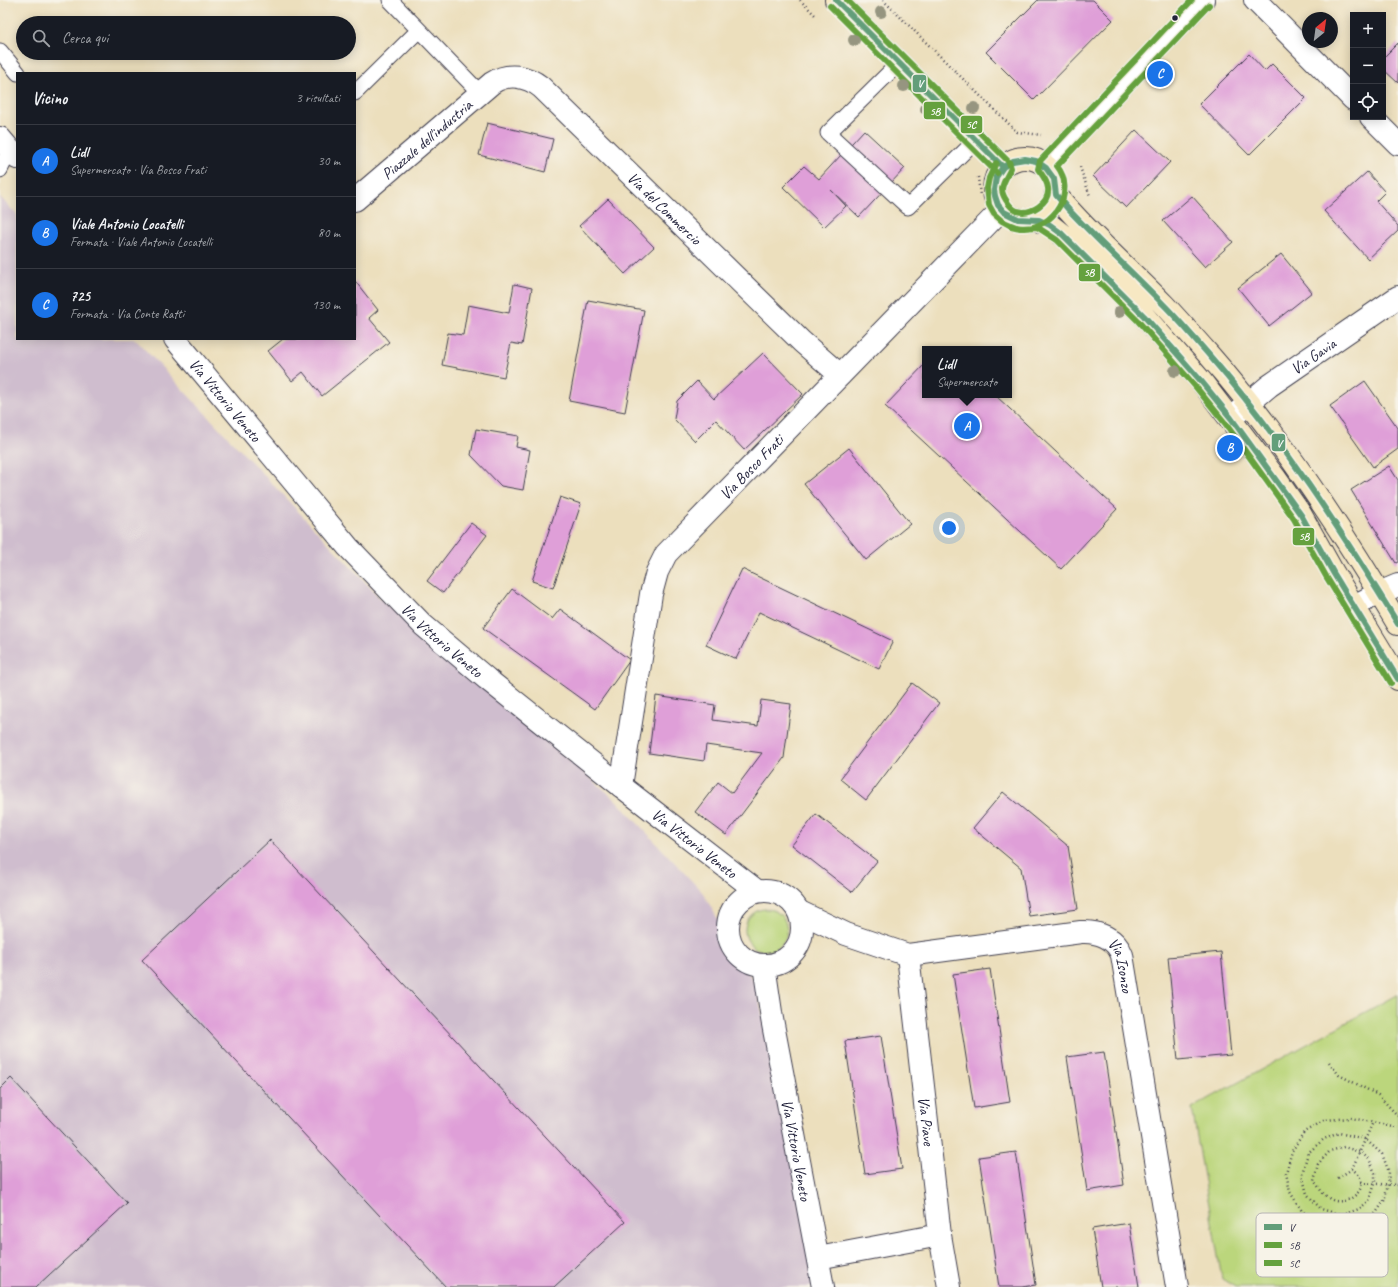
<!DOCTYPE html>
<html lang="it">
<head>
<meta charset="utf-8">
<style>
	:root { --surface:#171b24; --page:#20242c; --text:#f1f3f6; --muted:#9ea1a6; --line:#363941; --accent:#1a73e8 }
	body { margin:0; font-family:Caveat,sans-serif; background:var(--page); color:var(--text) }
	.controls { position:absolute; right:12px; top:12px; display:grid; overflow:hidden; border-radius:0px; box-shadow:0 2px 10px #0003 }
	.controls button { width:36px; height:36px; display:grid; place-items:center; padding:0; border:0; border-bottom:1px solid var(--line); background:var(--surface); color:var(--text); font:20px sans-serif }
	.compass { position:absolute; left:1302px; top:12px; width:36px; height:36px; border-radius:50%; background:var(--surface); box-shadow:0 2px 10px #0003; rotate:29deg }
	.you { position:absolute; left:949px; top:528px; width:14px; height:14px; margin:-10px; border:3px solid #fff; border-radius:50%; background:#1a73e8; box-shadow:0 0 0 6px #1a73e833 }
	.badge { display:grid; place-items:center; width:26px; height:26px; border-radius:50%; background:var(--accent); color:#fff; font-size:13px; font-weight:700 }
	.pin { position:absolute; translate:-50% -50%; border:2px solid #fff; box-shadow:0 1px 4px #0006 }
	.popup { position:absolute; left:922px; top:346px; width:90px; height:52px; box-sizing:border-box; display:grid; place-content:center; border-radius:0px; background:var(--surface); filter:drop-shadow(0 1px 3px #0005); font-size:13px; white-space:nowrap; color:var(--muted) }
	.popup b { font-size:15px; color:var(--text) }
	.popup::after { content:''; position:absolute; left:50%; top:100%; margin-left:-8px; border:8px solid transparent; border-top-color:var(--surface) }
	.list { margin:0; padding:0; list-style:none }
	h2 { display:flex; justify-content:space-between; align-items:center; height:52px; margin:0; padding:0 16px; font-size:17px }
	h2 small { font-size:13px; font-weight:400; color:var(--muted) }
	.list li { display:grid; grid-template-columns:26px 1fr auto; gap:12px; align-items:center; box-sizing:border-box; height:72px; padding:0 16px; border-top:1px solid var(--line) }
	.list b { display:block; font-size:15px; white-space:nowrap }
	.list p { margin:0; font-size:13px; white-space:nowrap; color:var(--muted) }
	.list em { font-size:13px; font-style:normal; color:var(--muted) }
	.icon { flex:none; width:22px; height:22px; fill:none; stroke:currentColor; stroke-width:2; stroke-linecap:round; stroke-linejoin:round }
	.map { position:relative; flex:none; width:1398px; height:1287px; overflow:hidden }
	.search { position:absolute; background:var(--surface); box-shadow:0 2px 10px #0003; left:16px; top:16px; width:340px; height:44px; display:flex; align-items:center; gap:10px; box-sizing:border-box; padding:0 14px; border-radius:22px; color:var(--muted); font-size:15px }
	.panel { position:absolute; background:var(--surface); box-shadow:0 2px 10px #0003; left:16px; top:72px; width:340px; height:268px; border-radius:0px }
	.map>svg:first-child { display:block }
</style>
</head>
<body>
<div class="map">
<svg width="1398" height="1287" viewBox="0 0 1398 1287">
	<rect width="100%" height="100%" fill="#f7f3e8"/>
	<filter id="ink" filterUnits="userSpaceOnUse"><feTurbulence type="fractalNoise" baseFrequency=".025" numOctaves="2"/><feDisplacementMap in="SourceGraphic" scale="8" xChannelSelector="R" yChannelSelector="G"/><feConvolveMatrix kernelMatrix="1 2 1 2 8 2 1 2 1" color-interpolation-filters="sRGB"/></filter>
	<filter id="wash" filterUnits="userSpaceOnUse"><feTurbulence type="fractalNoise" baseFrequency=".012" numOctaves="4" result="noise"/><feDisplacementMap in="SourceGraphic" scale="16" xChannelSelector="R" yChannelSelector="G"/><feGaussianBlur stdDeviation="0.9" result="paint"/><feColorMatrix in="noise" values="0 0 0 0 0 0 0 0 0 0 0 0 0 0 0 0 0 1.4 0 .05"/><feComposite in="paint" operator="in"/></filter>
	<g filter="url(#wash)">
		<rect width="100%" height="100%" fill="#ecdfbd"/>
		<path fill="#cfbdce" d="M0,197L17,215V339H135L382,600L615,799L703,893L756,986L824,1287H0Z"/>
		<path fill="#bbd67b" stroke="#6e7c5b" d="M745 930a21 21 0 1 1 42 0a21 21 0 1 1-42 0Z
			M1398,994V1287H1235L1222,1279L1192,1108Z"/>
		<g id="blocks">
			<path fill="#df9fd8" d="M1038,0H1093L1113,20L1034,100L986,52Z
				M1398,43V83L1383,69V58Z
				M1249,54L1265,71L1272,64L1306,98L1249,155L1199,104Z
				M487,123L553,139L545,172L479,155Z
				M864,130L905,168L859,217L831,190L846,206L824,227L783,187L804,166L819,179Z
				M1136,130L1170,162L1126,208L1093,176Z
				M1367,172L1385,192L1376,201L1398,226V231L1368,259L1324,211Z
				M1192,196L1233,242L1205,267L1163,221Z
				M608,199L654,247L625,274L579,226Z
				M1281,254L1312,292L1269,326L1238,288Z
				M355,281L378,310L369,318L389,342L322,396L303,372L292,381L268,351L283,339H355Z
				M514,284L532,288L522,345L511,343L504,377L442,365L448,333L463,335L468,305L509,313Z
				M588,300L644,310L625,412L569,401Z
				M763,353L803,394L744,450L716,420L695,441L674,419L677,401L697,381L714,399Z
				M925,364V395H995L1117,509L1061,569L885,406Z
				M1365,381L1398,428V449L1373,467L1330,406Z
				M476,429L518,436L516,447L530,450L523,490L501,486L471,455Z
				M849,448L910,524L866,560L804,484Z
				M1389,466L1398,480V562L1396,563L1351,490Z
				M560,497L581,504L553,588L532,581Z
				M471,523L487,535L443,593L427,581Z
				M742,569L893,641L879,669L759,612L736,659L706,645Z
				M512,589L552,619L560,609L630,660L595,709L483,628Z
				M912,683L939,703L866,800L840,779Z
				M656,696L715,705L713,720L758,726L761,700L791,704L784,758L726,835L695,812L718,782L732,793L762,753L706,745L704,761L649,753Z
				M1003,792L1068,846L1078,909L1029,916L1021,868L973,828Z
				M816,814L877,861L852,892L792,845Z
				M270,840L625,1222L554,1287H446L142,960Z
				M1221,952L1231,1055L1178,1060L1168,957Z
				M990,969L1010,1102L974,1108L953,974Z
				M881,1036L902,1169L865,1174L845,1041Z
				M1104,1052L1124,1185L1087,1191L1067,1057Z
				M11,1078L127,1203L36,1287H0V1089Z
				M1016,1152L1036,1285L1023,1287H999L979,1157Z
				M1129,1223L1139,1287H1101L1092,1229Z"/>
		</g>
	</g>
	<g filter="url(#ink)">
		<use href="#blocks" fill-opacity="0" stroke="#403e4e" stroke-width="1"/>
		<g fill="none" stroke-linecap="round" stroke-linejoin="round">
			<defs>
				<path id="lane" d="M390,0L480,93
					M0,51L18,73
					M899,63L828,133L908,207L976,140
					M355,93L419,30
					M0,170L10,150"/>
				<g id="street">
					<path d="M1255,0L1353,99"/>
					<path d="M1371,117L1398,144"/>
					<path d="M0,138L17,158"/>
					<path d="M1046,166L1203,0"/>
					<path id="s1" d="M355,200L492,83C508,72 527,76 541,87L802,342L840,375"/>
					<path id="s2" d="M175,339L348,547L423,625L487,679L621,786L757,891"/>
					<path id="s3" d="M1231,418L1269,386L1398,297"/>
					<path d="M1354,606L1379,593L1398,585"/>
					<path id="s4" d="M621,786L651,594L657,572L666,554L1002,209"/>
					<circle cx="765" cy="928" r="37"/>
					<path id="s5" d="M800,912L846,934L908,955L1081,932C1098,931 1116,938 1122,955L1177,1287"/>
					<path id="s6" d="M908,955L940,1235L949,1287"/>
					<path id="s7" d="M764,965L772,1019L823,1287"/>
					<path d="M818,1258L940,1235"/>
				</g>
				<path id="secondary" d="M836,0L1003,167
					M994 189a31 31 0 1 1 62 0a31 31 0 1 1-62 0Z
					M1056,195C1089,235 1128,268 1164,305C1179,321 1194,338 1209,355C1281,437 1342,530 1398,624
					M1035,219L1050,225L1070,241L1144,316L1201,381L1276,479L1301,515L1334,574L1398,679"/>
			</defs>
			<use href="#lane" stroke="#403e4e" stroke-width="17"/>
			<use href="#street" stroke="#403e4e" stroke-width="24"/>
			<use href="#secondary" stroke="#403e4e" stroke-width="24"/>
			<path stroke="#403e4e" stroke-width="2.5" stroke-dasharray="1 3" stroke-linecap="butt" d="M800,0L816,16
				M883,0L1017,132L1041,135
				M1080,167L1090,196
				M978,177L980,196
				M1329,1062L1339,1075L1378,1095L1398,1116
				M1352,1169L1373,1122
				M1338,1178L1352,1169C1354,1171 1358,1173 1359,1176C1370,1191 1342,1211 1326,1196C1321,1192 1318,1185 1314,1181L1318,1164L1330,1151L1344,1147L1360,1152L1369,1159L1375,1173V1184L1369,1201L1359,1209L1342,1215L1321,1209L1307,1194L1302,1174L1308,1153L1324,1139L1339,1133L1365,1139L1382,1154L1389,1172L1388,1185L1384,1201L1376,1213L1364,1223L1345,1229L1323,1226L1302,1211L1290,1192L1286,1173L1292,1151L1304,1132L1325,1120L1351,1118L1398,1127
				M1361,1183L1398,1185"/>
			<use href="#lane" stroke="#fff" stroke-width="15"/>
			<use href="#street" stroke="#fff" stroke-width="22"/>
			<use href="#secondary" stroke="#f7e8c3" stroke-width="22"/>
			<defs>
				<path id="bus-1" d="M836,0L1003,167
					M1398,624C1341,530 1281,438 1209,355C1194,338 1179,320 1163,304C1132,272 1099,242 1069,210L1056,195L1054,179L1046,168L1036,161L1025,159L1013,161L1003,167L996,177L994,190L995,196L998,205L1004,212L1018,219L1039,220L1050,225L1062,234L1144,316L1201,381L1231,418L1301,515L1334,574L1398,679"/>
				<path id="bus-2" d="M830,6L997,173
					M996,163L989,178L987,188L989,205L994,214L1002,221L1011,226L1020,228L1037,227L1057,240L1138,321L1195,386L1225,423L1294,519L1327,578L1391,683
					M1002,221C1009,224 1016,228 1023,228C1054,229 1077,191 1057,166L1209,5"/>
				<path id="bus-3" d="M847,0L1009,162L1011,168C1008,175 1003,181 1002,189C1002,193 1004,197 1006,200C1009,205 1012,209 1017,211C1031,215 1050,203 1048,188C1047,180 1042,175 1038,169L1040,161L1192,0"/>
			</defs>
			<use href="#bus-1" stroke="#f7f3e8" stroke-width="9"/>
			<use href="#bus-2" stroke="#f7f3e8" stroke-width="9"/>
			<use href="#bus-3" stroke="#f7f3e8" stroke-width="9"/>
			<use href="#bus-1" stroke="#639e7a" stroke-width="6"/>
			<use href="#bus-2" stroke="#65a13e" stroke-width="6"/>
			<use href="#bus-3" stroke="#65a13e" stroke-width="6"/>
		</g>
		<g fill="#969580">
			<circle cx="881" cy="12" r="6"/>
			<circle cx="854" cy="40" r="6"/>
			<circle cx="904" cy="86" r="6"/>
			<circle cx="974" cy="108" r="6"/>
			<circle cx="926" cy="109" r="6"/>
			<circle cx="1119" cy="312" r="6"/>
			<circle cx="1175" cy="371" r="6"/>
		</g>
	</g>
	<circle fill="#22223b" stroke="#f7f3e8" stroke-width="1.5" cx="1175" cy="18" r="3.5"/>
	<g text-anchor="middle" stroke-width="3" stroke-linejoin="round" paint-order="stroke">
		<g font-size="16" fill="#22223b" stroke="#f7f3e8">
			<text dy="6" stroke="none"><textPath href="#s1" startOffset="94">Piazzale dell'industria</textPath></text>
			<text dy="6" stroke="none"><textPath href="#s1" startOffset="406">Via del Commercio</textPath></text>
			<text dy="6" stroke="none"><textPath href="#s3" startOffset="103">Via Gavia</textPath></text>
			<text dy="6" stroke="none"><textPath href="#s2" startOffset="79">Via Vittorio Veneto</textPath></text>
			<text dy="6" stroke="none"><textPath href="#s4" startOffset="359">Via Bosco Frati</textPath></text>
			<text dy="6" stroke="none"><textPath href="#s2" startOffset="403">Via Vittorio Veneto</textPath></text>
			<text dy="6" stroke="none"><textPath href="#s2" startOffset="727">Via Vittorio Veneto</textPath></text>
			<text dy="6" stroke="none"><textPath href="#s5" startOffset="351">Via Isonzo</textPath></text>
			<text dy="6" stroke="none"><textPath href="#s6" startOffset="167">Via Piave</textPath></text>
			<text dy="6" stroke="none"><textPath href="#s7" startOffset="188">Via Vittorio Veneto</textPath></text>
		</g>
	</g>
	<rect x="1256" y="1213" width="132" height="64" rx="6" fill="#f7f3e8" stroke="#b7b4b4" stroke-width="1"/>
	<rect x="1264" y="1224" width="18" height="6" fill="#639e7a"/>
	<rect x="1264" y="1242" width="18" height="6" fill="#65a13e"/>
	<rect x="1264" y="1260" width="18" height="6" fill="#65a13e"/>
	<g font-size="11" fill="#22223b">
		<text x="1289" y="1231">V</text>
		<text x="1289" y="1249">5B</text>
		<text x="1289" y="1267">5C</text>
	</g>
	<g stroke="#f7f3e8" stroke-width="1.5">
		<rect x="912" y="74" width="15" height="19" rx="4" fill="#639e7a"/>
		<rect x="923" y="101" width="23" height="19" rx="4" fill="#65a13e"/>
		<rect x="960" y="115" width="23" height="19" rx="4" fill="#65a13e"/>
		<rect x="1078" y="263" width="23" height="19" rx="4" fill="#65a13e"/>
		<rect x="1271" y="433" width="15" height="19" rx="4" fill="#639e7a"/>
		<rect x="1292" y="527" width="23" height="19" rx="4" fill="#65a13e"/>
	</g>
	<g font-size="11" text-anchor="middle" font-weight="bold" fill="#fff">
		<text x="920" y="87">V</text>
		<text x="935" y="115">5B</text>
		<text x="971" y="128">5C</text>
		<text x="1089" y="276">5B</text>
		<text x="1279" y="447">V</text>
		<text x="1304" y="540">5B</text>
	</g>
</svg>
<div class="controls">
<button>+</button>
<button>−</button>
<button><svg class="icon" aria-label="locate" viewBox="0 0 24 24"><circle cx="12" cy="12" r="6"/><path d="M12 2v4M12 18v4M2 12h4M18 12h4"/></svg></button>
</div>
<svg class="compass" viewBox="-18 -18 36 36"><path d="M0-13l5 13h-10z" fill="#e53935"/><path d="M0 13l5-13h-10z" fill="#9ea1a6"/></svg>
<div class="you"></div>
<div class="pin badge" style="left:967px;top:426px">A</div>
<div class="popup"><b>Lidl</b>Supermercato</div>
<div class="pin badge" style="left:1230px;top:448px">B</div>
<div class="pin badge" style="left:1160px;top:74px">C</div>
<div class="search"><svg class="icon" aria-label="search" viewBox="0 0 24 24"><circle cx="10" cy="10" r="6"/><path d="M15 15l6 6"/></svg>Cerca qui</div>
<section class="panel">
<h2>Vicino<small>3 risultati</small></h2>
<ul class="list">
<li><span class="badge">A</span><div><b>Lidl</b><p>Supermercato · Via Bosco Frati</p></div><em>30 m</em></li>
<li><span class="badge">B</span><div><b>Viale Antonio Locatelli</b><p>Fermata · Viale Antonio Locatelli</p></div><em>80 m</em></li>
<li><span class="badge">C</span><div><b>725</b><p>Fermata · Via Conte Ratti</p></div><em>130 m</em></li>
</ul>
</section>
</div>
</body>
</html>
